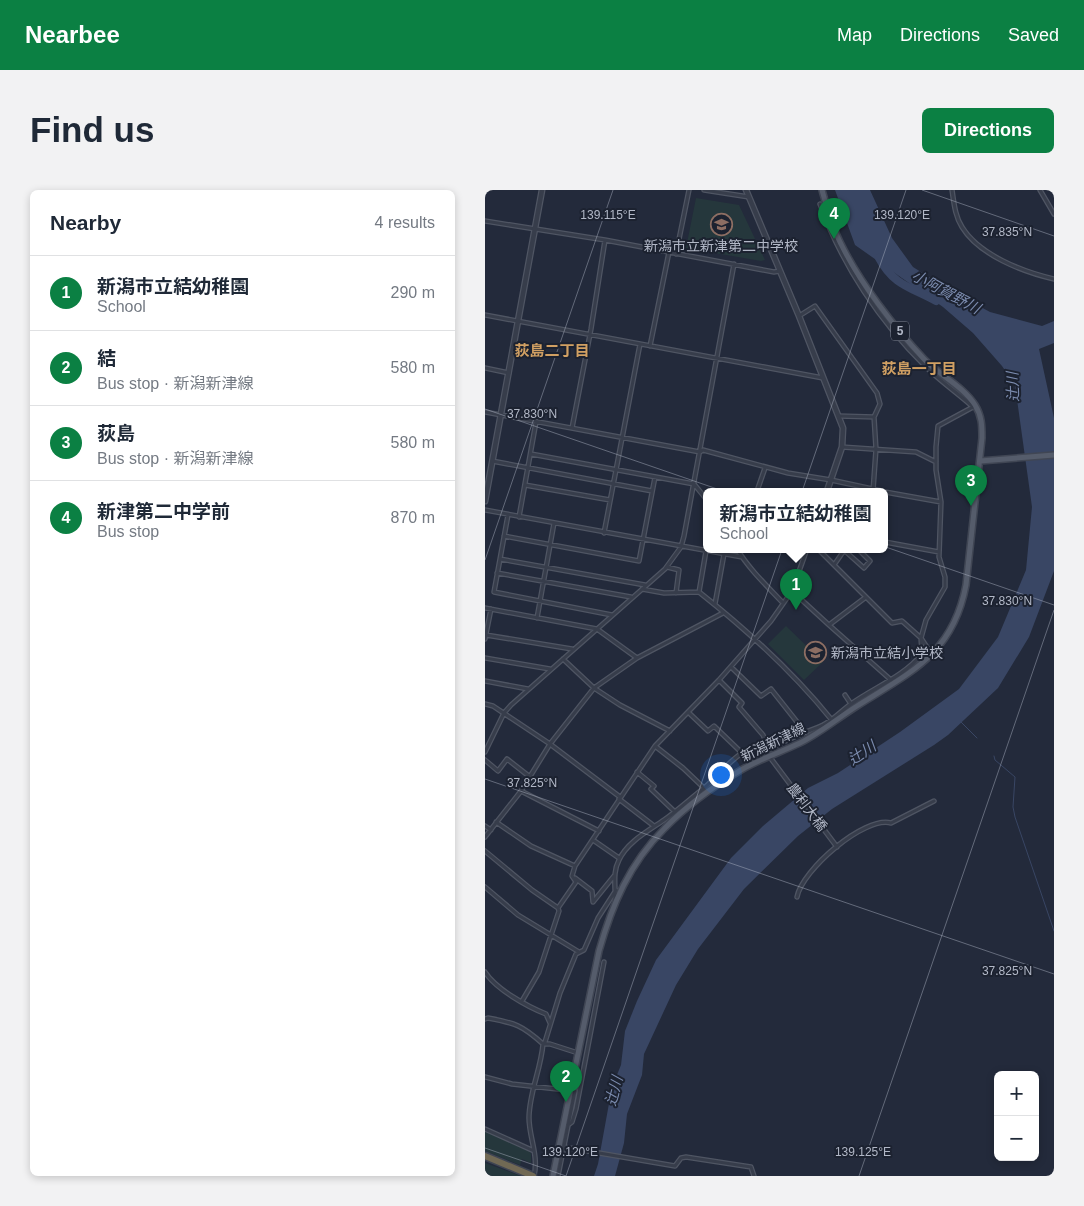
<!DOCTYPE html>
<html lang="en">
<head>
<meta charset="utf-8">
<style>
	:root { --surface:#fff; --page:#f2f2f3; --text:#1f2937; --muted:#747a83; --line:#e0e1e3; --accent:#0b8043 }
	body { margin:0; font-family:Helvetica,"Noto Sans JP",sans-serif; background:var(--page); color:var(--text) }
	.controls { position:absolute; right:15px; bottom:15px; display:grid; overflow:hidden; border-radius:8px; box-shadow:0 2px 8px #0003 }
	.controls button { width:45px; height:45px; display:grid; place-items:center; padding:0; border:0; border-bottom:1px solid var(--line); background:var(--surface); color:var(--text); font:25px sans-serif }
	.you { position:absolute; left:235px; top:584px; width:18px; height:18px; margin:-12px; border:4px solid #fff; border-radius:50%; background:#1a73e8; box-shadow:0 0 0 8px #1a73e833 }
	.badge { display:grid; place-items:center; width:32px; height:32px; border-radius:50%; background:var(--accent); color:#fff; font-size:16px; font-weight:700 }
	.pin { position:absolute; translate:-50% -41px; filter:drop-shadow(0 1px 2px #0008) }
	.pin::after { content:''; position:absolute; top:26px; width:18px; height:15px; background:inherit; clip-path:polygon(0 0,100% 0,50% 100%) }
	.popup { position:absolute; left:218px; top:298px; width:185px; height:65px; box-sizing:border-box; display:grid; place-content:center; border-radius:8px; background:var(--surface); filter:drop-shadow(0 1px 4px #0005); font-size:16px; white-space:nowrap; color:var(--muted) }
	.popup b { font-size:19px; color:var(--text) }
	.popup::after { content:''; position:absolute; left:50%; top:100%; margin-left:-10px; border:10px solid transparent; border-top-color:var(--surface) }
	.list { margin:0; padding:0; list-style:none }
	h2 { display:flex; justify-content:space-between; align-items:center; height:65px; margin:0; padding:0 20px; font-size:21px }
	h2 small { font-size:16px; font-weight:400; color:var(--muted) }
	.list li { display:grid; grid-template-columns:32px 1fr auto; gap:15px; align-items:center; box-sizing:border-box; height:75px; padding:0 20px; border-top:1px solid var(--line) }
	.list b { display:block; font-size:19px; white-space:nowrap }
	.list p { margin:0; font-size:16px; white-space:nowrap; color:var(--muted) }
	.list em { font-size:16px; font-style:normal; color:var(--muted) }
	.map { position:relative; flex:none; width:569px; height:986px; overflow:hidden; border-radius:8px }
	header { display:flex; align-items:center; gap:30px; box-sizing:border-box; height:70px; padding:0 25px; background:var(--accent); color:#fff }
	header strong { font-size:24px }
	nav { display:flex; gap:28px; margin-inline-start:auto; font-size:18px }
	.intro { display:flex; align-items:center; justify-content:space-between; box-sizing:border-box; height:120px; padding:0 30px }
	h1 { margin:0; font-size:35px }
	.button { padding:12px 22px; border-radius:8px; background:var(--accent); color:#fff; font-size:18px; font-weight:700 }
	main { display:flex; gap:30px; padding:0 30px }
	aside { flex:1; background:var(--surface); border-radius:8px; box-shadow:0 2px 8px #0003 }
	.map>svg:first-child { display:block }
</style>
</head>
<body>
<header>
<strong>Nearbee</strong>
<nav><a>Map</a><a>Directions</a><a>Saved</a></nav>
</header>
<div class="intro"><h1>Find us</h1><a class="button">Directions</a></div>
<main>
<aside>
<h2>Nearby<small>4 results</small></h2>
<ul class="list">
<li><span class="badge">1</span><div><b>新潟市立結幼稚園</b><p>School</p></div><em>290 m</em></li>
<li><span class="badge">2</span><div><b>結</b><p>Bus stop · 新潟新津線</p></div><em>580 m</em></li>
<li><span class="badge">3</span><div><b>荻島</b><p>Bus stop · 新潟新津線</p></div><em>580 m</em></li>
<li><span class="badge">4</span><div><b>新津第二中学前</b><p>Bus stop</p></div><em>870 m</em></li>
</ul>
</aside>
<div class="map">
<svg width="569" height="986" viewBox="0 0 569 986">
	<rect width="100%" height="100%" fill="#232a3b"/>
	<path fill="#25373c" d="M211,8L254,15L280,70L276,71L201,58Z
		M301,436L338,472L319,490L283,454Z
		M0,941L44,961L46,964V973L37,969L35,975L0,961Z
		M0,973L36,986H6L0,984Z"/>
	<path fill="#394664" d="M350,0H385L407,48L428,77L468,102L505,122L557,136L569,131V153L554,159L569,228V381L544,447L513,498L463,545L449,555L347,619L313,646L259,699L213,759L191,795L159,864L157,885L142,924L139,953L130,986H109L113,974L127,897L136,875L140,841L152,811L171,770L246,668L278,636L323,598L353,583L415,542L474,499L513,447L541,380L547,317L530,195L517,176L488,143L458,117L370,55Z"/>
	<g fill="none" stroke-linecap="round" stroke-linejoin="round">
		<path stroke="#394664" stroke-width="1" d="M475,531L492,548
			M509,566L510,570L530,587L528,617L530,627L569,741"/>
		<path stroke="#394664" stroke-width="8" d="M394,68C409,96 426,97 451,111"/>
		<defs>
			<path id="minor" d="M219,0L264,7
				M467,0C469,13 470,26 477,37C494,65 538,82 569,89
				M555,0L569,24
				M335,14C357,75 395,132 441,177C456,192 473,203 488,217
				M0,31L120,50L289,82L295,81
				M191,64L204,0
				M0,125L338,188
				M314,126L330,116L392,203L395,214L389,227L391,259L388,301
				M165,156L184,62
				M0,178L24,183
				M0,222L215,262L218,260L303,283L346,290L397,301
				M354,226L389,227
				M87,238L106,139L120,50
				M357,257L431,262L451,272
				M46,264L209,294L222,310
				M7,271L167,301
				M40,295L125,310
				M272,301L280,278
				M400,302L456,312
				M0,320L257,367
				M23,325L9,402L127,425
				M34,327L51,232
				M119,343L155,154
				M19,346L154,371L170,287
				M400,352L454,362
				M252,359C264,379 282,396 298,413
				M333,359L407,433L417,431L436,448L447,465
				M359,360L379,378L385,371L373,359
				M15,369L160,395
				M349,375L360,359
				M182,377L194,380L191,403
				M12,383L146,407
				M157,399L179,403L214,402C262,440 308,482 346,529H347
				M307,401L344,435L381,407
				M214,402L221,361
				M230,414L239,364
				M0,418L112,439L152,468
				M52,428L69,333
				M344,435L406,490
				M1,445L87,459
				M0,449L6,419
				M0,468L65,479
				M78,469L109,498L135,515L185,541
				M246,477L276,506L286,499L320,542
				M234,490L257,513L254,517L278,545L282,554
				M0,491L43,499
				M360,505L366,514
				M0,514L8,516L65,554L135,607
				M203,522L223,541L229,536L257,563L273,556L298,551
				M170,556L198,578L219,598
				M270,558L288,557
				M0,562L19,523L26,515L180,379L196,357L199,346L249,74
				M284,566L352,657
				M0,570L13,581L22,569L45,587
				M272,571C278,557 323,542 338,535C348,530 356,521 366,514C390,497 418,487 437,464L436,448L441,430L460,397V387L454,367L456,312L451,280V257L453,236L488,217L489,215
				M152,582L169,596L166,599L189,621
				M36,601L114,641
				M134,609L169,636
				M11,632L46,656L90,676
				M0,636L6,640
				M0,647L36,601L65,554L109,498L152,468L238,423
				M108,650L134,668
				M0,661L47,700L73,718
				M90,688L107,701L108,712L129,686
				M0,697L33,725L94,762
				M312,707C317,680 379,626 406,633L449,611
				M130,711C131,697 127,683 134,670C142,652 163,641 179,630C192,621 205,609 218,599C232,587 242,573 257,563
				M0,782C11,799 41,816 61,824L65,833
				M37,811L54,782L74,721L73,718L91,692L87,686L90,676L170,556L234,490L286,431L307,401L322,359
				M0,829L3,828C30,833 37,835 58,854
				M59,854H65L93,863
				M0,887L27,894L90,901L73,986
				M83,935L87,932L91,919L119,772
				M0,939L49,961
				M79,957L190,976L196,968L201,967L266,977L269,986
				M0,986H1
				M49,986C54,966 44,947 44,928C44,903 56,879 58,854L60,852L75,803L91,764L99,760L113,728L131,700"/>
			<path id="tertiary" d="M261,0L314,126L358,238L357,257L342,301
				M0,311L57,0"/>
			<path id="primary" d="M495,271L569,265
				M68,986L114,761C127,715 144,674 179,639C201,616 229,596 256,580C275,569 296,562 315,553C335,543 353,528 372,516C426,482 468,464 481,395L497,248C497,236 497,226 490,215C478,196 454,185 439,169C409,137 375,93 356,54C347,37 342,18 337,0"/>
			<path id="motorway" d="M0,966L48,986"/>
		</defs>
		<use href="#minor" stroke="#4f5563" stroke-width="5.5"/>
		<use href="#tertiary" stroke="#4f5563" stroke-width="7"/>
		<use href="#primary" stroke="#404654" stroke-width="8"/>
		<use href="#motorway" stroke="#3f4553" stroke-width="9"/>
		<use href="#minor" stroke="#373d4b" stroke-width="3"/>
		<use href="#tertiary" stroke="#373d4b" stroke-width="4.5"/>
		<use href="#primary" stroke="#555c6b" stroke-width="5"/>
		<use href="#motorway" stroke="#716954" stroke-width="6"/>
	</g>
	<path fill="none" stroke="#b2b8c7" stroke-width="1" stroke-opacity="0.45" d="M437,0L569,46M0,219L569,415M0,370L128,0M0,589L569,784M0,958L81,986M81,986L421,0M374,986L569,420"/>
	<defs>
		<symbol id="school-ring" viewBox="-11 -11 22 22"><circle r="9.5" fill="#1c2230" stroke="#8d6e63" stroke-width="1.5"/><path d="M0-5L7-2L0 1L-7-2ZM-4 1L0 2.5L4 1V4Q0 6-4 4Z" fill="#8d6e63"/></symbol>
	</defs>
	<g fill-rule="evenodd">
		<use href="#school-ring" x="224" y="22" width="25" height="25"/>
		<use href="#school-ring" x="318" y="450" width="25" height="25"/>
	</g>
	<g text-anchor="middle" stroke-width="4" stroke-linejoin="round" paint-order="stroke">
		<rect fill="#1c2230" stroke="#858b9a" stroke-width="1" x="406" y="131.5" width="18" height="19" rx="4"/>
		<g font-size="12" font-weight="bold" fill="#b2b8c7">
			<text x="415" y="145">5</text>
		</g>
		<g font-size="14" fill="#b2b8c7" stroke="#1c2230">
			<text x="236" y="61">新潟市立新津第二中学校</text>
			<text x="346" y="468" text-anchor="start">新潟市立結小学校</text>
		</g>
		<g font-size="14" fill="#b2b8c7" stroke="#1c2230">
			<text transform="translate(288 552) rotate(-26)" y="5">新潟新津線</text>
			<text transform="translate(322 617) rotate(53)" y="5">農利大橋</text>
		</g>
		<g font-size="15" font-style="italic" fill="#7b8bae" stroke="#1c2230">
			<text transform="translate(461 102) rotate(28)" y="5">小阿賀野川</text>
			<text transform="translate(528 197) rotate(-92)" y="5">辻川</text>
			<text transform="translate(377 563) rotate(-34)" y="5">辻川</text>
			<text transform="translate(129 901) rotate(-75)" y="5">辻川</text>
		</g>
		<g font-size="15" font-weight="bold" fill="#d1a063" stroke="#1c2230">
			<text x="67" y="166">荻島二丁目</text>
			<text x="434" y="184">荻島一丁目</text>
		</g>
	</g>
	<g font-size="12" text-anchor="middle" fill="#b2b8c7" stroke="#1c2230" stroke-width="4" stroke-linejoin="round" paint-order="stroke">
		<text x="123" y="29">139.115°E</text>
		<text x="417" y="29">139.120°E</text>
		<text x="522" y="46">37.835°N</text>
		<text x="47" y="228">37.830°N</text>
		<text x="522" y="415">37.830°N</text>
		<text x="47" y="597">37.825°N</text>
		<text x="522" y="785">37.825°N</text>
		<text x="85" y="966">139.120°E</text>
		<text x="378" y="966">139.125°E</text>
	</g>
</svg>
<div class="controls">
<button>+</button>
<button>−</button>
</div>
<div class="you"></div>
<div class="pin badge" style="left:311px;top:420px">1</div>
<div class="popup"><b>新潟市立結幼稚園</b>School</div>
<div class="pin badge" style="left:81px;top:912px">2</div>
<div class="pin badge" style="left:486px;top:316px">3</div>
<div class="pin badge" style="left:349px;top:49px">4</div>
</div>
</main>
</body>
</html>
